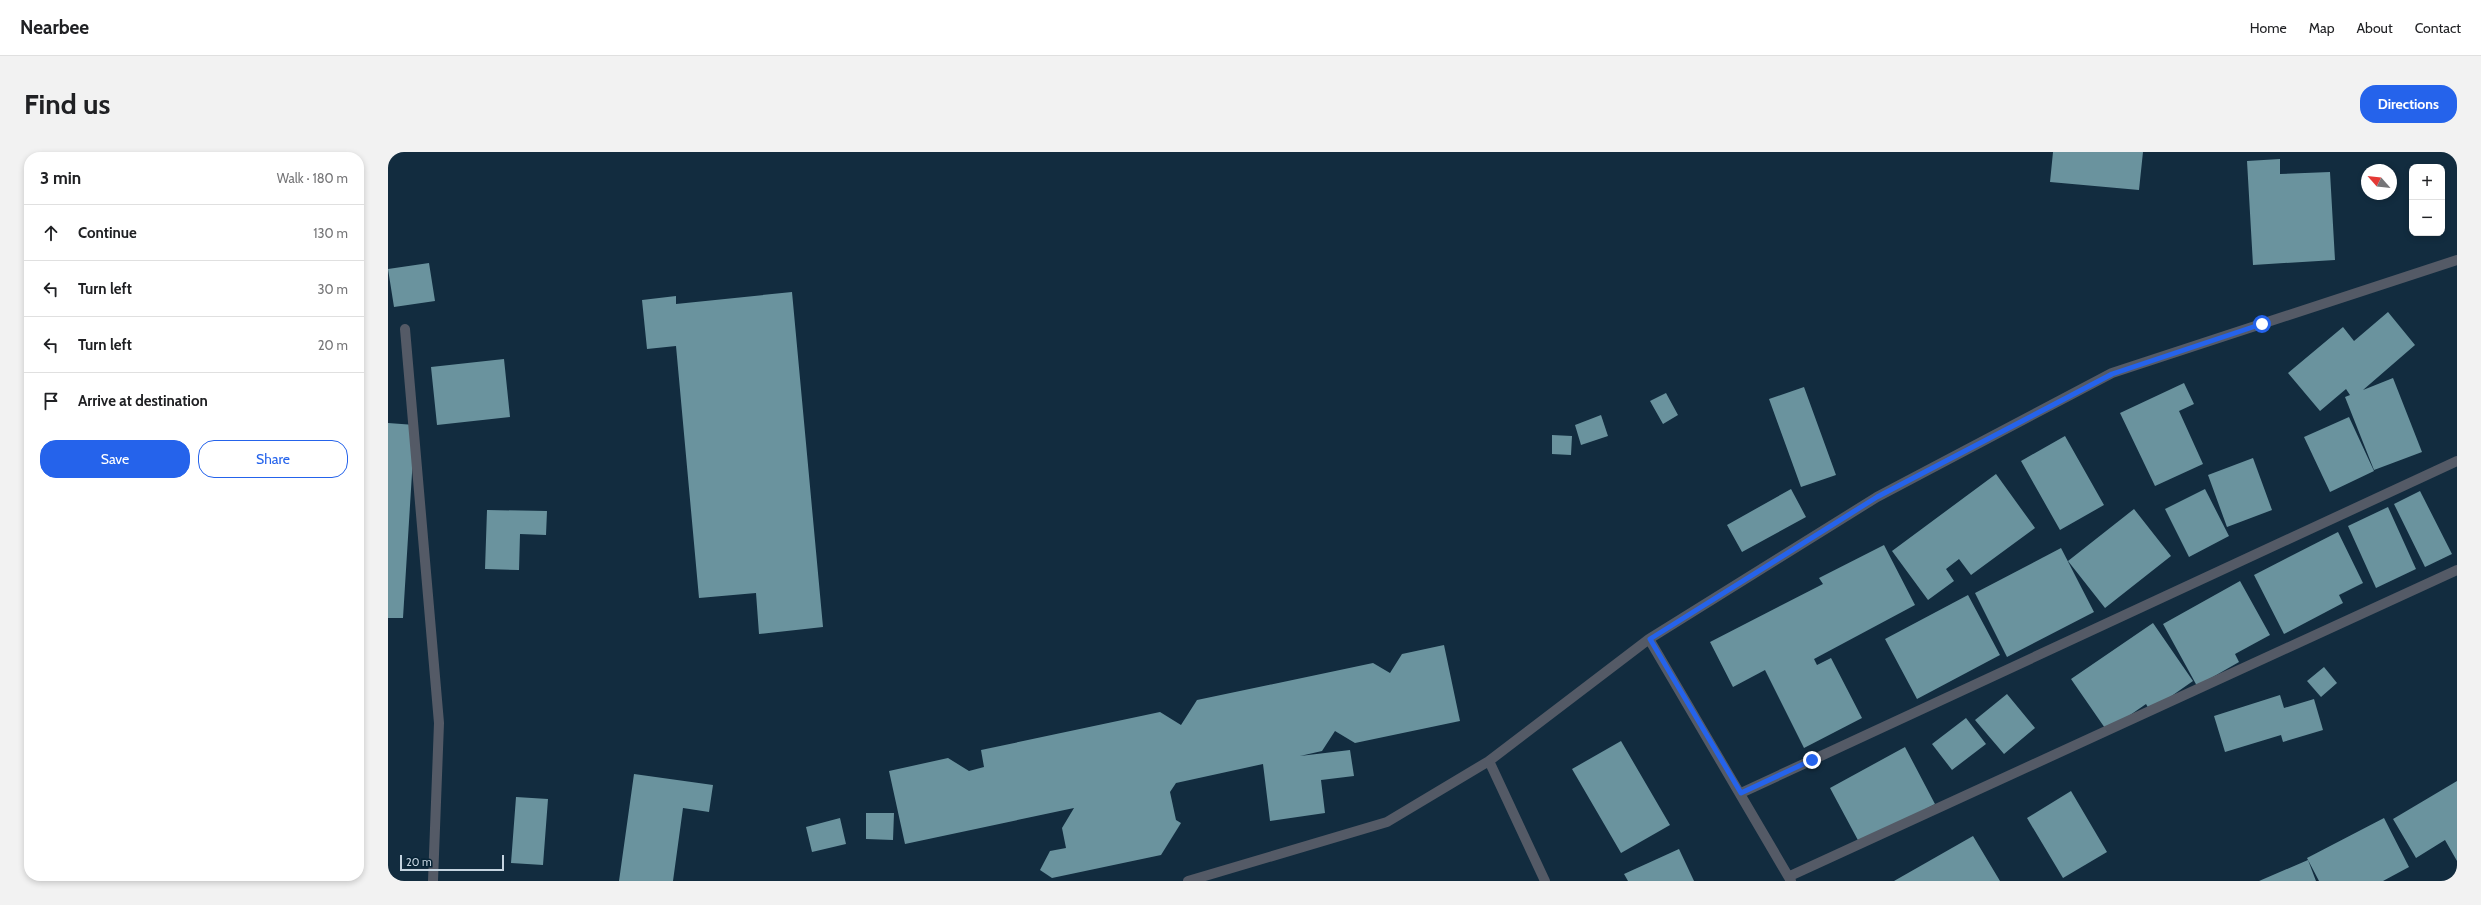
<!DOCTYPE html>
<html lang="en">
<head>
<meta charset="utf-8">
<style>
	:root { --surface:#fff; --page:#f2f2f2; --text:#202124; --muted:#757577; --line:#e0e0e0; --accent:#2563eb }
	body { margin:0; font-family:Cabin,sans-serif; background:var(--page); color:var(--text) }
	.controls { position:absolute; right:12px; top:12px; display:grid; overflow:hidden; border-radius:8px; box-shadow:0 2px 6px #0003 }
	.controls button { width:36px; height:36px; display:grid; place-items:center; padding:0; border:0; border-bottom:1px solid var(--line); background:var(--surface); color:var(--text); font:20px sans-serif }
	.compass { position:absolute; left:1973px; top:12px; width:36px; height:36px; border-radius:50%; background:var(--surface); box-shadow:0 2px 6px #0003; rotate:297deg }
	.scale { position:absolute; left:12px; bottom:10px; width:104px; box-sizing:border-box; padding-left:4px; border:2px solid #c5d4e0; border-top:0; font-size:11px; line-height:14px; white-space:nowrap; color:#c5d4e0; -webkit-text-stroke:3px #072335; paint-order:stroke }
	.stop { position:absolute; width:12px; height:12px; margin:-9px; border:3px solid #2563eb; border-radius:50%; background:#fff }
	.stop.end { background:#2563eb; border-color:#fff; box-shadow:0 1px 4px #0008 }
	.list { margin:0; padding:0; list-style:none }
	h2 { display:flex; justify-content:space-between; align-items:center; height:52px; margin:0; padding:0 16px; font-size:17px }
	h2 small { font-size:13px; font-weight:400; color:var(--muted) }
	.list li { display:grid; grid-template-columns:26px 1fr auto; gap:12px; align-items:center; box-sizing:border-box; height:56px; padding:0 16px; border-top:1px solid var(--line) }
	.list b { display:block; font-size:15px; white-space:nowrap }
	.list em { font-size:13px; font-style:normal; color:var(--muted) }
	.actions { display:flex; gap:8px; padding:12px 16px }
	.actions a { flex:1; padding:9px 0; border:1px solid var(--accent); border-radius:16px; text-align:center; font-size:14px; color:var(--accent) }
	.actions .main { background:var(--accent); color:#fff }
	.icon { flex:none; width:22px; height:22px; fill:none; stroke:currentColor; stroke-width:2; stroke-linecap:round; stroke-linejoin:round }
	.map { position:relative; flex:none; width:2069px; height:729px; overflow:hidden; border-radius:16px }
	header { display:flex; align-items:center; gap:24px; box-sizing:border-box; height:56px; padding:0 20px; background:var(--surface); border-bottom:1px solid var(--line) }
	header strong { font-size:19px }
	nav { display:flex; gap:22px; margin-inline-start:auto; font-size:14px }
	.intro { display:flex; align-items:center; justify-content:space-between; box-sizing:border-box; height:96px; padding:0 24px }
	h1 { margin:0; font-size:28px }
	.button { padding:10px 18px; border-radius:16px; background:var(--accent); color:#fff; font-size:14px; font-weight:700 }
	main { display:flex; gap:24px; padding:0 24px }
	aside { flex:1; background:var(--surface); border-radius:16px; box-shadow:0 2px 6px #0003 }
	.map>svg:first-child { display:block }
</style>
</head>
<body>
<header>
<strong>Nearbee</strong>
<nav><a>Home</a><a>Map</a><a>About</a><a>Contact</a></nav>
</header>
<div class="intro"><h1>Find us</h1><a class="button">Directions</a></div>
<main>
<aside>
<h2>3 min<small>Walk · 180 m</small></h2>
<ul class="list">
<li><svg class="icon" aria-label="ahead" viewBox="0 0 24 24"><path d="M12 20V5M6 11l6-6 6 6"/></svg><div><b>Continue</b></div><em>130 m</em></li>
<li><svg class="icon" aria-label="left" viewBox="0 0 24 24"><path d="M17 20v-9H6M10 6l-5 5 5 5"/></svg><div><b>Turn left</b></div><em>30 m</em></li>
<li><svg class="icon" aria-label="left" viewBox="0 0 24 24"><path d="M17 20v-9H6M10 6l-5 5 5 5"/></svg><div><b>Turn left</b></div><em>20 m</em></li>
<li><svg class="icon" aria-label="arrive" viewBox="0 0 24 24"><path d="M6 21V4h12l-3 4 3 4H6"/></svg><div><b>Arrive at destination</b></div></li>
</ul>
<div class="actions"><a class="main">Save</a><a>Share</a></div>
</aside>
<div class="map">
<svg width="2069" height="729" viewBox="0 0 2069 729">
	<rect width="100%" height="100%" fill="#122c3f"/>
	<path fill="#6a939e" d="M1665,0H1755L1751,38L1662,30Z
		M1892,7V22L1942,20L1947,108L1865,113L1859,9Z
		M41,111L47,149L6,155L0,117Z
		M404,140L435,475L371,482L368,441L311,446L288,194L259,197L254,148L288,144V152Z
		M2000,160L2027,193L1975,238L2005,226L2034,300L1986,318L1957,245L1962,243L1958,237L1932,259L1900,221L1955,175L1966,189Z
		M116,207L122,265L49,273L43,215Z
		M1796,231L1806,252L1791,259L1815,312L1767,334L1732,261Z
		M1416,235L1448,323L1413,335L1381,247Z
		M1278,241L1290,263L1275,272L1262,249Z
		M1213,263L1220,284L1193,293L1187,273Z
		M1961,265L1986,319L1942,340L1916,285Z
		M0,271L27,273L15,466H0Z
		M1164,283L1184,284L1183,303L1164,302Z
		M1677,284L1716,353L1672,378L1633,309Z
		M1865,306L1884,358L1839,375L1820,323Z
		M1608,322L1647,376L1583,423L1571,407L1558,417L1566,429L1540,448L1504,399Z
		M1403,337L1418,365L1354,400L1339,373Z
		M1817,337L1841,384L1801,405L1777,357Z
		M2032,339L2064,402L2037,415L2006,352Z
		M2000,355L2028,417L1988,436L1960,374Z
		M1746,357L1783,404L1717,456L1680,409Z
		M99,358L159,359L158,383L132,382L131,418L97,417Z
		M1950,380L1975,431L1951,443L1955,451L1896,482L1866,423Z
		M1496,393L1527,453L1426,507L1429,513L1443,506L1474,566L1416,596L1377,518L1345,535L1322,490L1435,432L1431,426Z
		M1673,396L1706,460L1619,505L1587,441Z
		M1852,429L1882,483L1847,502L1851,510L1809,534L1775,472Z
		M1580,443L1612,503L1529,547L1497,487Z
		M1765,471L1805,529L1762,559L1758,552L1719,579L1683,527Z
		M1056,493L1072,569L967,591L947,579L934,599L912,604L962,598L966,624L933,628L937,661L882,669L875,612L788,631L782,640L788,668L793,671L773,703L664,726L652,718L662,699L678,696L674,676L686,656L517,692L501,619L560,606L581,619L596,615L593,598L772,560L793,573L809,548L985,511L1002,521L1014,502Z
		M1936,515L1949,531L1933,545L1919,529Z
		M1619,542L1647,576L1616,602L1587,568Z
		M1892,543L1896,556L1926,547L1935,578L1895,590L1893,583L1837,600L1826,564Z
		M1578,566L1598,592L1564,618L1544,592Z
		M1233,589L1282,673L1233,701L1184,617Z
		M1517,595L1547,652L1472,692L1442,636Z
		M246,622L325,633L321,660L295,656L285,729H231Z
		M2069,629V709L2057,688L2028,706L2005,667Z
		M1683,639L1719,700L1675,726L1639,666Z
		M128,645L160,647L155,713L123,711Z
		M478,661H506L505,688L478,687Z
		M452,666L458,692L424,700L418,675Z
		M1996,666L2021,715L1995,729H1931L1919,706Z
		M1585,684L1612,729H1506Z
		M1291,697L1306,729H1240L1236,722Z
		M1920,708L1928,729H1871Z"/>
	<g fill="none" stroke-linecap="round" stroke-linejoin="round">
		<path stroke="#545a66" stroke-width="10" d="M17,177L51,571L45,729
			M1261,487L1403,729
			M1101,609L1157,729
			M1353,641L2069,309
			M1402,724L2069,418
			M800,729L999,670L1101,609L1261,487L1489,345L1724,221L2069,108"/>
	</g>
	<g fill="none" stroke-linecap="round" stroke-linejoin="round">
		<path stroke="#2563eb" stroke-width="5" d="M1424,608L1353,641L1262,487L1489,345L1724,222L1874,172"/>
	</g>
</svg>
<div class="controls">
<button>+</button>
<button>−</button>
</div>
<svg class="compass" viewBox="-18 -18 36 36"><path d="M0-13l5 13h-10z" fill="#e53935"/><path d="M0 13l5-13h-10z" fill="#757577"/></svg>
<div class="scale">20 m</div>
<div class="stop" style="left:1874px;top:172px"></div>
<div class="stop end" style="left:1424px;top:608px"></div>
</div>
</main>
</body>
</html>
